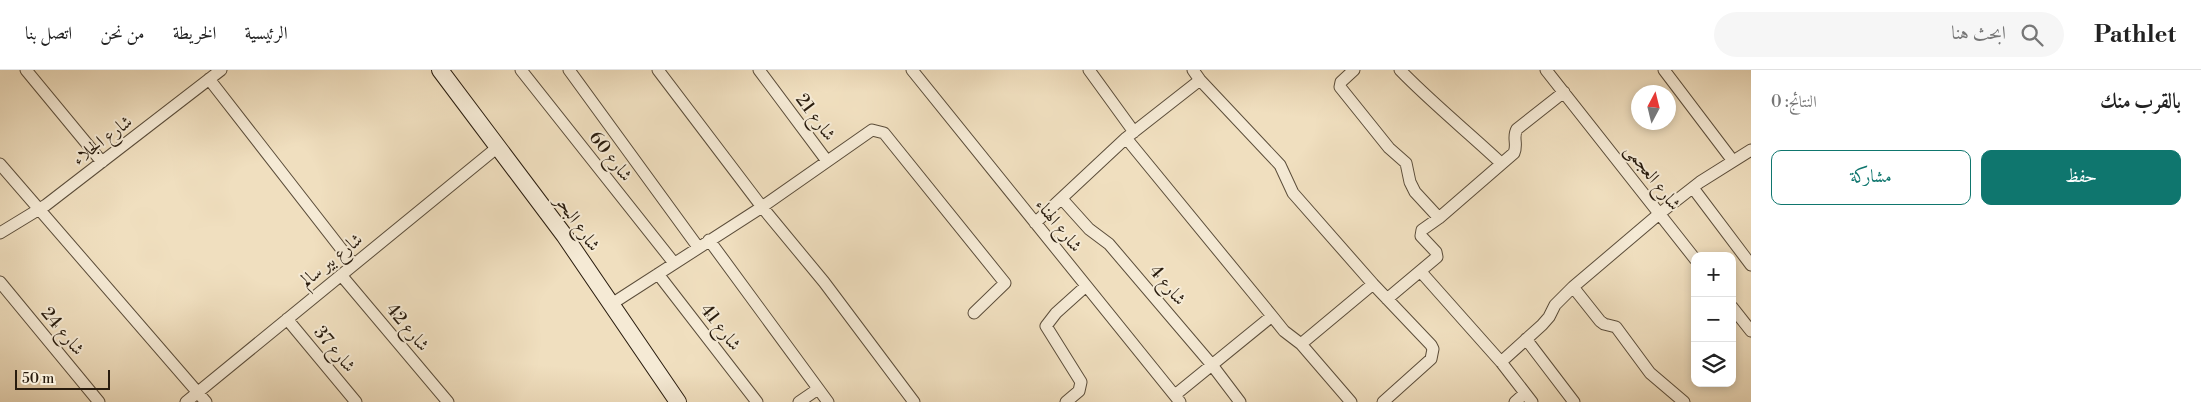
<!DOCTYPE html>
<html lang="ar">
<head>
<meta charset="utf-8">
<style>
	:root { --surface:#fff; --page:#f6f6f6; --text:#222; --muted:#767676; --line:#e0e0e0; --accent:#0f766e }
	body { margin:0; font-family:"Libre Bodoni",Amiri,serif; background:var(--page); color:var(--text); direction:rtl }
	.controls { position:absolute; right:15px; bottom:15px; display:grid; overflow:hidden; border-radius:10px; box-shadow:0 2px 8px #0003 }
	.controls button { width:45px; height:45px; display:grid; place-items:center; padding:0; border:0; border-bottom:1px solid var(--line); background:var(--surface); color:var(--text); font:25px sans-serif }
	.compass { position:absolute; left:1631px; top:15px; width:45px; height:45px; border-radius:50%; background:var(--surface); box-shadow:0 2px 8px #0003; rotate:7deg }
	.scale { position:absolute; left:15px; bottom:12px; width:95px; box-sizing:border-box; padding-left:5px; border:2px solid #291c0e; border-top:0; font-size:14px; line-height:18px; white-space:nowrap; color:#291c0e; -webkit-text-stroke:4px #f5ead5; paint-order:stroke }
	.list { margin:0; padding:0; list-style:none }
	h2 { display:flex; justify-content:space-between; align-items:center; height:65px; margin:0; padding:0 20px; font-size:21px }
	h2 small { font-size:16px; font-weight:400; color:var(--muted) }
	.actions { display:flex; gap:10px; padding:15px 20px }
	.actions a { flex:1; padding:11px 0; border:1px solid var(--accent); border-radius:10px; text-align:center; font-size:18px; color:var(--accent) }
	.actions .main { background:var(--accent); color:#fff }
	.icon { flex:none; width:28px; height:28px; fill:none; stroke:currentColor; stroke-width:2; stroke-linecap:round; stroke-linejoin:round }
	.map { position:relative; flex:none; width:1751px; height:332px; overflow:hidden; direction:ltr }
	header { display:flex; align-items:center; gap:30px; box-sizing:border-box; height:70px; padding:0 25px; background:var(--surface); border-bottom:1px solid var(--line) }
	header strong { font-size:24px }
	nav { display:flex; gap:28px; margin-inline-start:auto; font-size:18px }
	.search { width:350px; height:45px; background:var(--page); display:flex; align-items:center; gap:12px; box-sizing:border-box; padding:0 18px; border-radius:28px; color:var(--muted); font-size:19px }
	main { display:flex }
	aside { flex:1; background:var(--surface) }
	.map>svg:first-child { display:block }
</style>
</head>
<body>
<header>
<strong>Pathlet</strong>
<div class="search"><svg class="icon" aria-label="search" viewBox="0 0 24 24"><circle cx="10" cy="10" r="6"/><path d="M15 15l6 6"/></svg>ابحث هنا</div>
<nav><a>الرئيسية</a><a>الخريطة</a><a>من نحن</a><a>اتصل بنا</a></nav>
</header>
<main>
<aside>
<h2>بالقرب منك<small>النتائج: 0</small></h2>
<ul class="list">
</ul>
<div class="actions"><a class="main">حفظ</a><a>مشاركة</a></div>
</aside>
<div class="map">
<svg width="1751" height="332" viewBox="0 0 1751 332">
	<rect width="100%" height="100%" fill="#f0dfbf"/>
	<filter id="stains"><feTurbulence type="fractalNoise" baseFrequency=".004" numOctaves="4"/><feColorMatrix values="0 0 0 0 .2 0 0 0 0 .09 0 0 0 0 .02 0 0 0 .5 -.17"/></filter>
	<radialGradient id="worn" r=".72"><stop offset=".6" stop-color="#630" stop-opacity="0"/><stop offset="1" stop-color="#630" stop-opacity=".3"/></radialGradient>
	<g fill="none" stroke-linecap="round" stroke-linejoin="round">
		<defs>
			<path id="street" d="M26,0L102,92
				M521,0L674,193
				M569,0L698,177
				M658,0L762,137L824,212L914,332
				M759,0L827,91
				M912,0L1180,332
				M1089,0L1134,62
				M1193,0L1200,10L1280,95L1293,123L1373,214L1431,275L1433,279L1431,289L1383,332
				M1354,0L1341,12L1340,17L1389,78L1406,93L1410,112L1415,122L1439,148
				M1400,0C1432,33 1468,62 1501,93
				M1546,0L1695,189
				M1664,0L1733,91
				M209,9L353,194
				M1200,10L1126,68L1272,246L1284,261L1301,274L1351,332
				M0,94L206,332
				M1693,118L1751,195
				M1062,129L1089,159L1109,174L1212,295L1240,332
				M1035,153L1126,68
				M0,163L46,135L221,0
				M709,170L828,332
				M1421,202L1501,292
				M658,204L757,332
				M341,205L448,332
				M0,212L99,332
				M1573,217L1600,251L1604,254L1616,257L1650,303L1684,332
				M1387,229L1437,187L1436,182L1421,166L1422,160L1439,148L1514,83C1518,74 1512,67 1517,59L1564,22
				M610,235L762,137L872,60L884,63L1005,213L974,243
				M1732,237L1751,261
				M287,249L356,332
				M1526,269L1574,332
				M1301,274L1373,214
				M1175,325L1272,246
				M186,332L499,76
				M799,332L818,319
				M1066,332L1079,321L1081,312L1046,256L1056,243L1086,216
				M1515,332L1524,324
				M1532,332L1501,292L1542,255L1549,247L1555,235L1573,217L1659,144L1700,112L1751,80"/>
			<path id="secondary" d="M440,0L564,165L678,332"/>
		</defs>
		<use href="#street" stroke="#5b4d3a" stroke-width="13"/>
		<use href="#secondary" stroke="#291c0e" stroke-width="18"/>
		<use href="#street" stroke="#f5ead5" stroke-width="11"/>
		<use href="#secondary" stroke="#f5ead5" stroke-width="16"/>
	</g>
	<g text-anchor="middle" stroke-width="4" stroke-linejoin="round" paint-order="stroke">
		<g font-size="18" fill="#291c0e" stroke="#f5ead5">
			<text transform="translate(816 47) rotate(53)" y="6">شارع 21</text>
			<text transform="translate(102 70) rotate(-37)" y="6">شارع الجلاء</text>
			<text transform="translate(611 86) rotate(52)" y="6">شارع 60</text>
			<text transform="translate(1653 107) rotate(52)" y="6">شارع العجمى</text>
			<text transform="translate(578 153) rotate(55)" y="6">شارع البحر</text>
			<text transform="translate(1059 155) rotate(51)" y="6">شارع الهناء</text>
			<text transform="translate(331 190) rotate(-39)" y="6">شارع بير سالم</text>
			<text transform="translate(1168 215) rotate(50)" y="6">شارع 4</text>
			<text transform="translate(408 257) rotate(50)" y="6">شارع 42</text>
			<text transform="translate(721 257) rotate(52)" y="6">شارع 41</text>
			<text transform="translate(63 261) rotate(50)" y="6">شارع 24</text>
			<text transform="translate(335 279) rotate(50)" y="6">شارع 37</text>
		</g>
	</g>
	<rect width="100%" height="100%" filter="url(#stains)"/>
	<rect width="100%" height="100%" fill="url(#worn)"/>
</svg>
<div class="controls">
<button>+</button>
<button>−</button>
<button><svg class="icon" aria-label="layers" viewBox="0 0 24 24"><path d="M12 4l9 5-9 5-9-5zM3 14l9 5 9-5"/></svg></button>
</div>
<svg class="compass" viewBox="-18 -18 36 36"><path d="M0-13l5 13h-10z" fill="#e53935"/><path d="M0 13l5-13h-10z" fill="#767676"/></svg>
<div class="scale">50 m</div>
</div>
</main>
</body>
</html>
